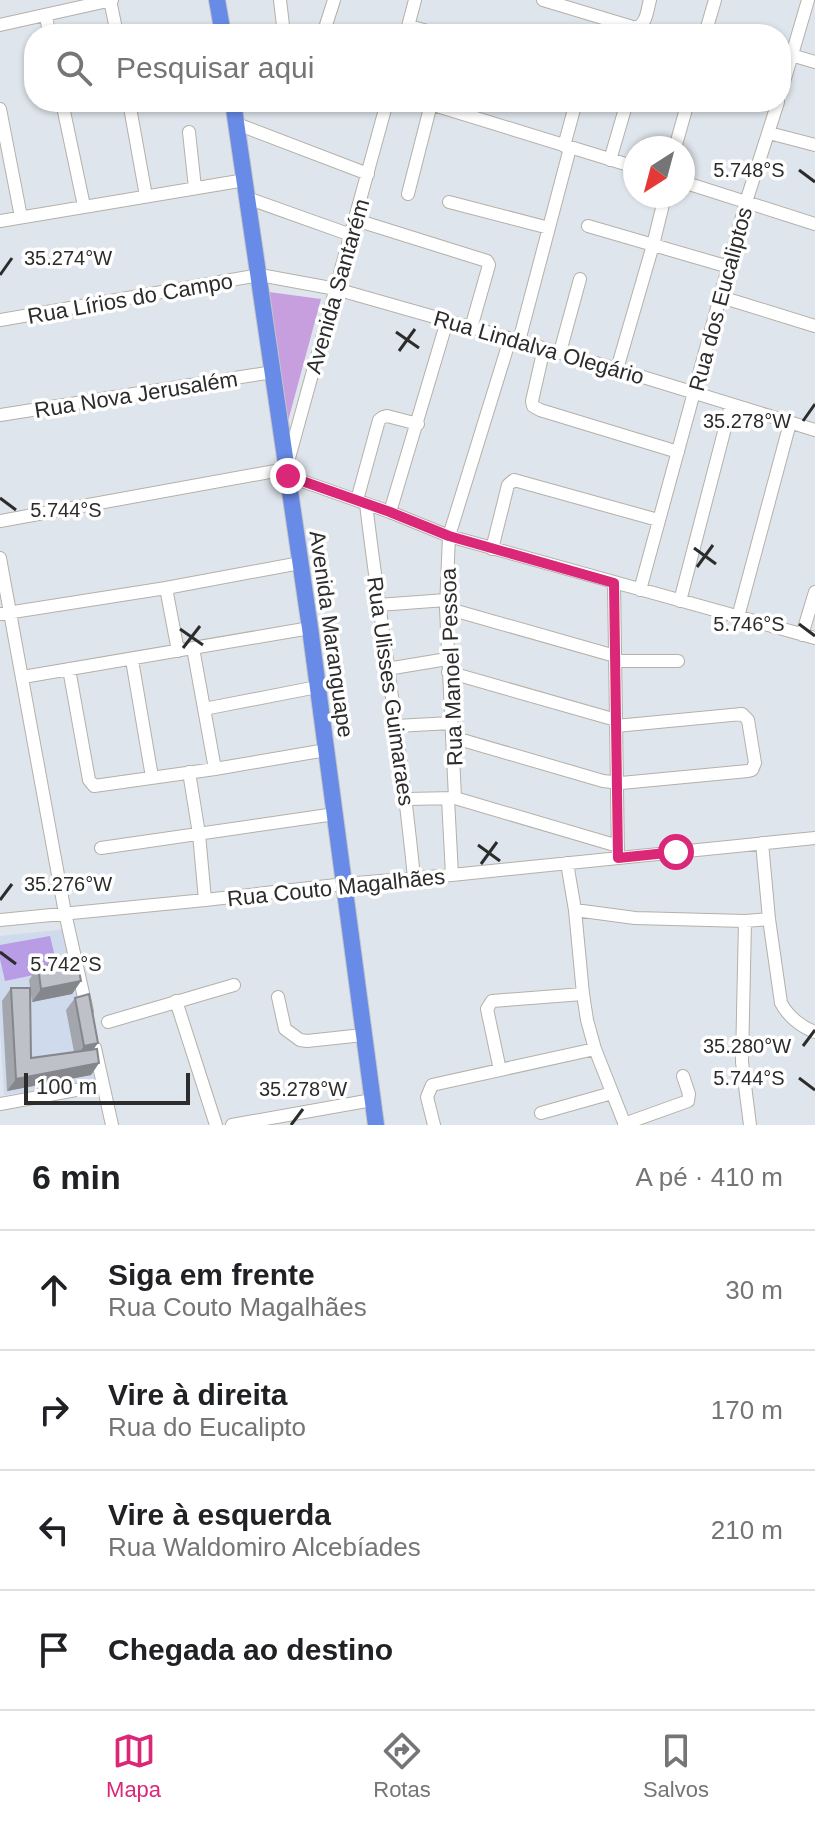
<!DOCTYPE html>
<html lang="pt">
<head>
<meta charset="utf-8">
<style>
	:root { --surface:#fff; --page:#f2f2f2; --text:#202124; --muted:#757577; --line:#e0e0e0; --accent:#db2777 }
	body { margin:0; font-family:Arial,sans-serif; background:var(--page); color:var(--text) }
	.compass { position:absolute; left:623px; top:136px; width:72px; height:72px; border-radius:50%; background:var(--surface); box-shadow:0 2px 6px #0004; rotate:216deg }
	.scale { position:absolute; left:24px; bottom:20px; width:166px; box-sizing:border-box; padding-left:8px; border:4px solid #2c2c2c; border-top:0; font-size:22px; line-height:28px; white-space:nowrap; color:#2c2c2c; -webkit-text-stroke:6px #fff; paint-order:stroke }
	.stop { position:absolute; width:24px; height:24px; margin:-18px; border:6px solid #db2777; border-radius:50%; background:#fff }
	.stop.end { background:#db2777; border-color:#fff; box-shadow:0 2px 8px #0008 }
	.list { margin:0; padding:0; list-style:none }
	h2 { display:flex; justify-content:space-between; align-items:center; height:104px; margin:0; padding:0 32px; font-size:34px }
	h2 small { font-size:26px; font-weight:400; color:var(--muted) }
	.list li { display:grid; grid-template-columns:52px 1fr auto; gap:24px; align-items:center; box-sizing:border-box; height:120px; padding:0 32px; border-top:2px solid var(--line) }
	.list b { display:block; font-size:30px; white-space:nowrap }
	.list p { margin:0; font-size:26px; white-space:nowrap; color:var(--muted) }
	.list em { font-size:26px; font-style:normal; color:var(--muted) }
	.icon { flex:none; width:44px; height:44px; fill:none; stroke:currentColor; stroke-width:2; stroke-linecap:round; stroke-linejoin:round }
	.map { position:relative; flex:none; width:815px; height:1125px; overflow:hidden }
	.search { position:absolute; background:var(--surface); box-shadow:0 2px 6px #0004; left:24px; right:24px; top:24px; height:88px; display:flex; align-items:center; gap:20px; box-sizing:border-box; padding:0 28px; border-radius:32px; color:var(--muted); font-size:30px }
	.sheet { height:584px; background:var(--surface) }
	nav { display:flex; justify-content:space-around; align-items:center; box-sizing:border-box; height:112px; border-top:2px solid var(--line); background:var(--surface); font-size:22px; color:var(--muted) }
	nav a { display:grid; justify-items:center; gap:4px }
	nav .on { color:var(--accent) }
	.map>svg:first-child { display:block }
</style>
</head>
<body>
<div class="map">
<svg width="815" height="1125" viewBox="0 0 815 1125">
	<rect width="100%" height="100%" fill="#dfe5ec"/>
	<path fill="#d0daed" d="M67,929L97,1081L4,1095L0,1029V936Z"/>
	<path fill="#c79fdf" d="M269,292L321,299L288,421Z"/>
	<path fill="#b89ce6" d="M50,936L58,970L5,981L0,959V945Z"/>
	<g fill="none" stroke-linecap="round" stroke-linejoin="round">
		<defs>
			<path id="minor" d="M110,0L117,34
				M280,0L284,34
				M543,0L636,28C647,24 647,10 650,0
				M46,15L49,34
				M0,25L112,0
				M326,25L334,0
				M409,26L438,34
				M406,34L415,0
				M705,34L715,0
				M791,55L815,62
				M781,92L808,0
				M62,102L84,206
				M129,102L146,196
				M424,102L635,167
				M0,109L21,217
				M237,124L368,174
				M189,132L195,188
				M769,133L815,145
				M564,146L576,102
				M675,148L688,102
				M610,160L627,102
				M683,182L815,224
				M408,194L431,104
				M247,198L351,235
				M449,202L549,228
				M356,220L487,261L489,265L471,328
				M0,221L245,180
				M588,226L729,267
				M721,297L815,326
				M0,320L260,275L336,289L617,369L815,430
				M519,341L570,148
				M544,348L532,401L533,406L540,410L678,452
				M560,352L580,279
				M617,369L653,245L665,196
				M0,415L273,372
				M288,476L390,512L449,536L815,638
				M357,500L379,420L383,417L387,416L418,424
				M366,504C381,628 402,752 414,878
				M390,512L447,321
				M0,521L286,469L387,102
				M492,549L508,485L514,480L658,520
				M0,558L65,913L87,1011
				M614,583L618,858
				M166,588L178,651
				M640,590L746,202L778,102
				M680,601L731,405
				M378,605L446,600
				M446,608L615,656
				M0,614L166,588L300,563
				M738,617L790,423
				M802,635L815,592
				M193,648L215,769
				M132,660L152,777
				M615,661H678
				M69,669L89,780L94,786L215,769L326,750
				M387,669L447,659
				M448,672L616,720
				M23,677L310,628
				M204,709L317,687
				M396,726L451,723
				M452,737L603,781L621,783L748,771L752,770L755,763L748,720L742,714L616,726
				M189,772L199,834L205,900
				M455,798L446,608L449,536L510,339
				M407,799L455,798L618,846
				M448,799L452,875
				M762,843L769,919L781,1003C788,1016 801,1027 815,1032
				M101,848L335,814
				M567,863L575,910L583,994L587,1020L595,1049L625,1125
				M575,910L635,918L745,921L769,919
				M0,920L205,900L345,884L452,875L815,838
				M745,921L742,1062L750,1125
				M278,997L285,1029L300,1040L307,1041L363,1035
				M176,1001L216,1125
				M108,1022L234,985
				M95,1048L112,1125
				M500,1070L487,1009L492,1001L583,994
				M0,1104L103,1085
				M541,1113L612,1093
				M624,1124L688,1101L689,1094L683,1076
				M232,1125L372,1100
				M434,1125L427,1097L432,1085L595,1049"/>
			<path id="major" d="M217,0L223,34
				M233,102L310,628L376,1125"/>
		</defs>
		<use href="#minor" stroke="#b3b1a8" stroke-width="14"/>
		<use href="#major" stroke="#c4c4c4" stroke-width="18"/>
		<use href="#minor" stroke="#fff" stroke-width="12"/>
		<use href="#major" stroke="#688be8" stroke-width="16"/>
	</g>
	<path fill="#a3a6ac" d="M38,967L81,981L72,994L32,1002L29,980Z
		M11,988L31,1058L74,1052L66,1010L75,998L99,1063L91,1075L7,1091L2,1001Z"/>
	<path fill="#85878c" d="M81,981L72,994L32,1002L41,989Z
		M98,1043L89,1056L75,1059L84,1046Z
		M99,1063L91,1075L7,1091L16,1079Z"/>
	<path fill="#bec1c8" stroke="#85878c" stroke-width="2" d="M77,961L81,981L41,989L38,967Z
		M11,988H30L31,1058L97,1049L99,1063L16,1079Z
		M89,994L98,1043L84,1046L75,998Z"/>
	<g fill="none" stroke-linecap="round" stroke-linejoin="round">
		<path stroke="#db2777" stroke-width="10" d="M288,476L390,512L449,536L614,583L618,858L676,852"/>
	</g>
	<path fill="none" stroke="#2c2c2c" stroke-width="3" d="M799,170L815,182M0,275L12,258M396,332L419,348M399,351L415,329M803,421L815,404M0,498L16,510M694,548L716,564M697,567L713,545M799,624L815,636M180,629L203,645M183,648L200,626M478,845L500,861M481,864L497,842M0,900L12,884M0,952L16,964M803,1046L815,1030M799,1078L815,1090M291,1125L303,1109"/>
	<g text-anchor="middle" stroke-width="7" stroke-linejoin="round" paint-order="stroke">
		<g font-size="22" fill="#2c2c2c" stroke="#fff">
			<text transform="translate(337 286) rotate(-74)" y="8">Avenida Santarém</text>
			<text transform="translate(130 298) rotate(-10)" y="8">Rua Lírios do Campo</text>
			<text transform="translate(720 299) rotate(-75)" y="8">Rua dos Eucaliptos</text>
			<text transform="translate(539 347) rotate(16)" y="8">Rua Lindalva Olegário</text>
			<text transform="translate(136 394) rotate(-9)" y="8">Rua Nova Jerusalém</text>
			<text transform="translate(332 634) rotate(82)" y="8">Avenida Maranguape</text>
			<text transform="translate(451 667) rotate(-92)" y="8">Rua Manoel Pessoa</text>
			<text transform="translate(391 691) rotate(82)" y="8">Rua Ulisses Guimaraes</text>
			<text transform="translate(336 887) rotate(-6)" y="8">Rua Couto Magalhães</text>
		</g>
	</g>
	<g font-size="20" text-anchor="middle" fill="#2c2c2c" stroke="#fff" stroke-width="7" stroke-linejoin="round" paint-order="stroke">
		<text x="749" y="177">5.748°S</text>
		<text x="68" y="265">35.274°W</text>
		<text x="747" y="428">35.278°W</text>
		<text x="66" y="517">5.744°S</text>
		<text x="749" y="631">5.746°S</text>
		<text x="68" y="891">35.276°W</text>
		<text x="66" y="971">5.742°S</text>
		<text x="747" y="1053">35.280°W</text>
		<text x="749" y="1085">5.744°S</text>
		<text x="303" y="1096">35.278°W</text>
	</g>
</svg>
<svg class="compass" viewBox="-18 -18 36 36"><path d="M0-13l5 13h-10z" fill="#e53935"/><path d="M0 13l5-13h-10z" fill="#757577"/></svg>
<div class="scale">100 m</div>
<div class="stop" style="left:676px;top:852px"></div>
<div class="stop end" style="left:288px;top:476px"></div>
<div class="search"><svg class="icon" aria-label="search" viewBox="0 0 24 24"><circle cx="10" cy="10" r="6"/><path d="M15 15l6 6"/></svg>Pesquisar aqui</div>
</div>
<section class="sheet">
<h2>6 min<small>A pé · 410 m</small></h2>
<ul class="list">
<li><svg class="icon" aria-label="ahead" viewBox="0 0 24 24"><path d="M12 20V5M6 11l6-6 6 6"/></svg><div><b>Siga em frente</b><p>Rua Couto Magalhães</p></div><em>30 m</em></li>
<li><svg class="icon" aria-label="right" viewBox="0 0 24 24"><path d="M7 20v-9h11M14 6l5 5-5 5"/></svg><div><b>Vire à direita</b><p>Rua do Eucalipto</p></div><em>170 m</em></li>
<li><svg class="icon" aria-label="left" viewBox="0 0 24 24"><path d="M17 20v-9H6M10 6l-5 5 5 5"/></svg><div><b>Vire à esquerda</b><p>Rua Waldomiro Alcebíades</p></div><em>210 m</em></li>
<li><svg class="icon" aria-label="arrive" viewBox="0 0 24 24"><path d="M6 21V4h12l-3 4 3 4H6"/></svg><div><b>Chegada ao destino</b></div></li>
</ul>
</section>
<nav>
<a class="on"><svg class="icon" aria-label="map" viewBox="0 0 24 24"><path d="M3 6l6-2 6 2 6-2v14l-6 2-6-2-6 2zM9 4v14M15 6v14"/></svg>Mapa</a>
<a><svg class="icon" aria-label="directions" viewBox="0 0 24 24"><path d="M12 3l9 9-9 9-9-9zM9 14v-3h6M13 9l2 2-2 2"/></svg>Rotas</a>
<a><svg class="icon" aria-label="saved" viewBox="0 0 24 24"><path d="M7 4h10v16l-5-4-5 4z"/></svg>Salvos</a>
</nav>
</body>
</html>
